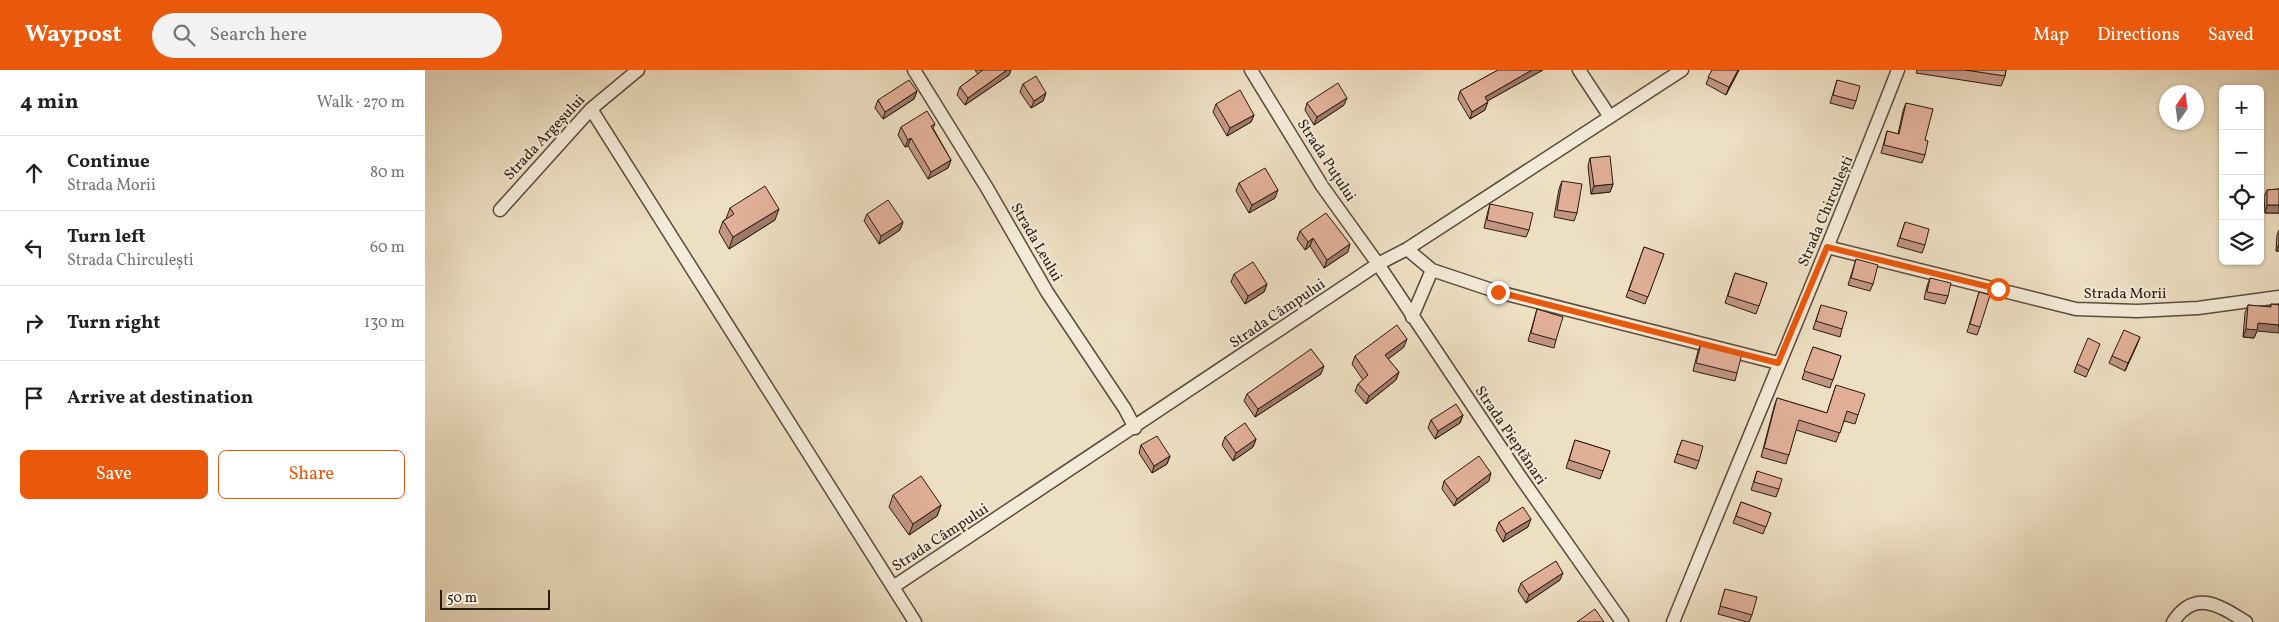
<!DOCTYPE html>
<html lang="en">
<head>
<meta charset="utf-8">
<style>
	:root { --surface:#fff; --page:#f2f2f2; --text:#202124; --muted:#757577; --line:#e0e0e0; --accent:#ea580c }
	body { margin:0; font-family:Vollkorn,serif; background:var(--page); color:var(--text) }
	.controls { position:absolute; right:15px; top:15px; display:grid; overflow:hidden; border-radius:8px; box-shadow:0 1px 4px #0004 }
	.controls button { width:45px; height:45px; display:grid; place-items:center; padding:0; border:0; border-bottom:1px solid var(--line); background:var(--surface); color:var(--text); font:25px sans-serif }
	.compass { position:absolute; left:1734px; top:15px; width:45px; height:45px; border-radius:50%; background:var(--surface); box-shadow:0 1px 4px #0004; rotate:14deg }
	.scale { position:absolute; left:15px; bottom:12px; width:110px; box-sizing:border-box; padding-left:5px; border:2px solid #2a1a10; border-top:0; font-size:14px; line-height:18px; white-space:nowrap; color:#2a1a10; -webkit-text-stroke:4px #f3ead7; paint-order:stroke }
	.stop { position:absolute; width:15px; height:15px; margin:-11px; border:4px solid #ea580c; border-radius:50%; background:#fff }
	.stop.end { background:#ea580c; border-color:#fff; box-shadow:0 1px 5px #0008 }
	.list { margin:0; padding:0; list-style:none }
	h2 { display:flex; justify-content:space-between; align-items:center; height:65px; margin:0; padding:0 20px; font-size:21px }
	h2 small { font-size:16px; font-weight:400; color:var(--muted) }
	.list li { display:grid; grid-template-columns:32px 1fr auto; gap:15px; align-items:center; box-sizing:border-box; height:75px; padding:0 20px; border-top:1px solid var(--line) }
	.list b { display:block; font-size:19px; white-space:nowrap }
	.list p { margin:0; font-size:16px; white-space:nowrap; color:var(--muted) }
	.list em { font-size:16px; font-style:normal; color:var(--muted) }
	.actions { display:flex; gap:10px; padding:15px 20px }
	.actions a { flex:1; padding:11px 0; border:1px solid var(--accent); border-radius:8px; text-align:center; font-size:18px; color:var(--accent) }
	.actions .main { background:var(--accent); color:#fff }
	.icon { flex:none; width:28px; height:28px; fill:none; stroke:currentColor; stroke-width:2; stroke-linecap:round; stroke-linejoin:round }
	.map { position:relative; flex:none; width:1854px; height:552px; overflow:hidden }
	header { display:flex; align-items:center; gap:30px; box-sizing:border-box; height:70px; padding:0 25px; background:var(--accent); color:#fff }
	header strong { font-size:24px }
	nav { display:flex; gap:28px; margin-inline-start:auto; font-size:18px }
	.search { width:350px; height:45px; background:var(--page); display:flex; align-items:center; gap:12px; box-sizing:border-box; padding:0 18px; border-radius:28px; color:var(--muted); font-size:19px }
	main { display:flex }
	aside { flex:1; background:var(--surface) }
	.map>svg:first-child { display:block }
</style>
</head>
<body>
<header>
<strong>Waypost</strong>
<div class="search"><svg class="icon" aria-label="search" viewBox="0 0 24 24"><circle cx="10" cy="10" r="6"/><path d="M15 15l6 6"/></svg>Search here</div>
<nav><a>Map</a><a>Directions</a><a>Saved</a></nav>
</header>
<main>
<aside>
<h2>4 min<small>Walk · 270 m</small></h2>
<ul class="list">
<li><svg class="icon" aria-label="ahead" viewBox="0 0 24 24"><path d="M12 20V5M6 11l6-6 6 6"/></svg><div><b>Continue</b><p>Strada Morii</p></div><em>80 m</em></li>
<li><svg class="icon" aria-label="left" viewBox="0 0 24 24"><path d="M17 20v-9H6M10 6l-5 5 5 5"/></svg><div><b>Turn left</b><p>Strada Chirculești</p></div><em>60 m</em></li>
<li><svg class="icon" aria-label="right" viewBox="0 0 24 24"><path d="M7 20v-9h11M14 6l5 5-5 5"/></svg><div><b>Turn right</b></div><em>130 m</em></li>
<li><svg class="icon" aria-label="arrive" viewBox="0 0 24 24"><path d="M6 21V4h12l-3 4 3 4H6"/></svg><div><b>Arrive at destination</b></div></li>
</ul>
<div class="actions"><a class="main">Save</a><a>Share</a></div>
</aside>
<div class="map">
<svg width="1854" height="552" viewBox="0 0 1854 552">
	<rect width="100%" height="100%" fill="#eddfc2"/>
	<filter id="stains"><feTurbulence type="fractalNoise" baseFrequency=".004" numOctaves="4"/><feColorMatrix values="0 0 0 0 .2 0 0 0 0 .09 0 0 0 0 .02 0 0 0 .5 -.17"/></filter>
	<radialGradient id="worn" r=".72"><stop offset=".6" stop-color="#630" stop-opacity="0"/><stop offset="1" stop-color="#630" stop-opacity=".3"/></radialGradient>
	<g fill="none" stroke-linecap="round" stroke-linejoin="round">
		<defs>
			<path id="minor" d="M489,0L562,118L622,222L700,339L710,358
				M826,0L897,116L953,194L1094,405L1197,552
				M1154,0L1185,47
				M166,39L490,552
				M75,140L166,39L213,0
				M1402,177L1651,239L1712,241L1773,238L1854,227
				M982,179L1007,200L1073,222L1353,293
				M987,247L1007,200
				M468,517L953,194L982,179L1257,0
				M1248,552C1323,368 1401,185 1473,0
				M1748,552C1770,518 1795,536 1821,552"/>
		</defs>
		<use href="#minor" stroke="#5b4b3c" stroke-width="15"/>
		<use href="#minor" stroke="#f3ead7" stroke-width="12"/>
	</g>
	<path fill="#c29683" stroke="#2a1a10" d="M550,0H586L584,5L540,35L532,25L535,17L553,4Z
		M1073,0H1118L1062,31L1060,40L1045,49L1033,29L1035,21Z
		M1287,0H1314L1301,25L1281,14Z
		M1492,0H1581L1580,6L1576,16L1491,3Z
		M1412,10L1431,31L1428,39L1405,33Z
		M598,14L621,23L618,31L606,38L595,22Z
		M492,21L489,29L458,49L450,38L453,30Z
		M882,33L919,35L889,55L880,40Z
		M1481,33L1500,70V85L1497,93L1456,83L1462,61L1473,64L1478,41Z
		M791,34L829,45L826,52L802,66L788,42Z
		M510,54L508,58L526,90L523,98L503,109L483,76L480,77L473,65L476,57Z
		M1165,88L1188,114L1185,122L1166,124L1163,96Z
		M1137,111L1152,143L1149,151L1129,147L1134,119Z
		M814,113L850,128L824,143L811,121Z
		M1854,119V143H1840L1839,127L1842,120Z
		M1065,134L1104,160L1101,167L1059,158L1063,141Z
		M305,138L350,150L304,179L294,162L298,151L301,149Z
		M442,144L478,152L475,160L454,174L439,151Z
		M1480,152L1500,175L1497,183L1472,176Z
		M1854,160V181H1851L1852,165Z
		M875,161L923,182L899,198L885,176L880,180L872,169Z
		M1219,177L1239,184L1220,234L1201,227Z
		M1431,189L1448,214L1445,221L1423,215Z
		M1310,203L1342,213L1331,244L1300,233Z
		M809,204L842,214L839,222L820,234L806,212Z
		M1505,208L1523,226L1520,234L1499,229L1502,216Z
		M1554,222L1555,257L1552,265L1542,262Z
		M1846,234L1854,235L1832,261L1829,268L1818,267L1820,243L1823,235L1845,237Z
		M1396,235L1417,259L1415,267L1388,259Z
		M1112,239L1131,270L1129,278L1103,271Z
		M1715,267L1700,301L1684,293L1687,286Z
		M1276,274L1312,303L1310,311L1268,301L1273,281Z
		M979,277L963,289L974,302L971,310L941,334L930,321L933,314L938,310L927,294L930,286Z
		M1388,277L1416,286L1405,318L1377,309Z
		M1672,281L1661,307L1649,302L1652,294Z
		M896,304L830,347L819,331L822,324Z
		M1411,315L1433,345L1430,354L1419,351L1411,372L1371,360L1361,394L1336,387L1349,337L1352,328L1402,343Z
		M1038,345L1035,353L1010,369L1003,358L1006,350Z
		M800,367L831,369L828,377L808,391L797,375Z
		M1150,370L1185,381L1175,409L1141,398Z
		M1257,370L1274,391L1271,399L1249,392Z
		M716,375L745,386L742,394L727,403L714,383Z
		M1332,401L1354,419L1351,427L1326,420Z
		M1019,411H1064L1029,436L1017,419Z
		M468,425L516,435L512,446L484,465L464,437Z
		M1316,432L1346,443L1338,464L1308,453Z
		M1074,452L1103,457L1078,472L1071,460Z
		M1135,510L1101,533L1093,521L1096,513Z
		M1300,519L1327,545L1324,552H1322L1293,544Z"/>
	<path fill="#9e7a6a" stroke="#2a1a10" d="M582,0H586L584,5L540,35L543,28Z
		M1107,0H1118L1057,34L1060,27Z
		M1313,0H1314L1301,25L1304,17Z
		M492,21L489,29L458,49L460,42Z
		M621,23L618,31L606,38L609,31Z
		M922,28L919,35L889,55L892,47Z
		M1063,32L1060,40L1045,49L1047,42Z
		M829,45L826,52L802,66L805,58Z
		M486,68L483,76L480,77L483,70Z
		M526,90L523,98L503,109L506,102Z
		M1188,114L1185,122L1166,124L1169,116Z
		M853,120L850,128L824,143L827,135Z
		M1842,135H1854V143H1840Z
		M354,139L350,150L304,179L308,167Z
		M478,152L475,160L454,174L456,166Z
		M888,168L885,176L880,180L883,172Z
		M925,174L923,182L899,198L902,190Z
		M1854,174V181H1851Z
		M842,214L839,222L820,234L823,226Z
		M1833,253L1854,255V263L1832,261L1829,268L1818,267L1821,259Z
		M1715,267L1712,275L1700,301L1703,293Z
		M982,269L979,277L958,293L960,285Z
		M899,296L896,304L830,347L833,339Z
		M974,302L971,310L941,334L944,326Z
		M1038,345L1035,353L1010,369L1013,361Z
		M831,369L828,377L808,391L811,383Z
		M745,386L742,394L727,403L729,396Z
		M1066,403L1064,411L1029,436L1032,429Z
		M516,435L512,446L484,465L488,454Z
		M1106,449L1103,457L1078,472L1081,464Z
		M1138,503L1135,510L1101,533L1104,525Z"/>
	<path fill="#e1af98" stroke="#2a1a10" d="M558,0H582L543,28L535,17Z
		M1073,0H1107L1060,27L1063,32L1047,42L1035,21Z
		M1287,0H1313L1304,17L1283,7Z
		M1540,0H1581L1580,6Z
		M611,6L621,23L609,31L598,14Z
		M484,10L492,21L460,42L453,30Z
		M1412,10L1435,16L1431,31L1408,25Z
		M913,13L922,28L892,47L882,33Z
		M815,20L829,45L805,58L791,34Z
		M1481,33L1508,39L1500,70L1503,71L1500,85L1459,75L1462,61L1474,64Z
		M502,41L510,54L506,56L526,90L506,102L486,68L483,70L476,57Z
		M1185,86L1188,114L1169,116L1165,88Z
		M840,98L853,120L827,135L814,113Z
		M1137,111L1157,114L1152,143L1132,140Z
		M340,116L354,139L308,167L298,151L309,144L305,138Z
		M1854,119V135H1842V120Z
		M463,130L478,152L456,166L442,144Z
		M1065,134L1108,143L1104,160L1062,150Z
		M901,143L925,174L902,190L888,168L883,172L875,161Z
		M1480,152L1504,159L1500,175L1475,168Z
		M1219,177L1239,184L1223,227L1204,220Z
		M1431,189L1453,195L1448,214L1426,208Z
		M828,192L842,214L823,226L809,204Z
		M1310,203L1342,213L1334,236L1303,226Z
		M1505,208L1526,213L1523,226L1502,222Z
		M1554,222L1565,225L1555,257L1545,254Z
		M1846,234L1854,235V255L1833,253L1832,260L1821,259L1823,235L1846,237Z
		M1396,235L1422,242L1417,259L1391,251Z
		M1112,239L1138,247L1131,270L1106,263Z
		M972,255L982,269L960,285L974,302L944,326L933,314L943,305L930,286Z
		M1699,260L1715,267L1703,293L1687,286Z
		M1663,268L1675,274L1664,300L1652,294Z
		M1276,274L1317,284L1312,303L1271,293Z
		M1388,277L1416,286L1408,310L1379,301Z
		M886,279L899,296L833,339L822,324Z
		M1411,315L1440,324L1433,345L1422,341L1415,363L1374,350L1364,385L1339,378L1352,328L1402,343Z
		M1031,334L1038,345L1013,361L1006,350Z
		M820,353L831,369L811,383L800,367Z
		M732,366L745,386L729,396L716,375Z
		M1150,370L1185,381L1178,401L1144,390Z
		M1257,370L1278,376L1274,391L1252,384Z
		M1054,386L1066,403L1032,429L1019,411Z
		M1332,401L1357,409L1354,419L1329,412Z
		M496,406L516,435L488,454L468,425Z
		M1316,432L1346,443L1341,457L1311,446Z
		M1098,437L1106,449L1081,464L1074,452Z
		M1131,491L1138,503L1104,525L1096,513Z
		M1300,519L1332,527L1327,545L1295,536Z
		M1170,539L1179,552H1152Z"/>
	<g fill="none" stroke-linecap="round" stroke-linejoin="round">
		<path stroke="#ea580c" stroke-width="6" d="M1073,222L1353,293L1402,177L1573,219"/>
	</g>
	<g text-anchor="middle" stroke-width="4" stroke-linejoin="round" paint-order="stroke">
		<g font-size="15" fill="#2a1a10" stroke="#f3ead7">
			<text transform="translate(119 67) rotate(-47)" y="5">Strada Argeșului</text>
			<text transform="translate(902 90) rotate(57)" y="5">Strada Puțului</text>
			<text transform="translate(1400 141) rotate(-67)" y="5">Strada Chirculești</text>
			<text transform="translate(612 172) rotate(60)" y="5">Strada Leului</text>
			<text x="1700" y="228">Strada Morii</text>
			<text transform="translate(852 243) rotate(-34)" y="5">Strada Câmpului</text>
			<text transform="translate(1086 365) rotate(56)" y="5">Strada Pieptănari</text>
			<text transform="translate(515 467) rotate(-33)" y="5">Strada Câmpului</text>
		</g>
	</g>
	<rect width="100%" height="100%" filter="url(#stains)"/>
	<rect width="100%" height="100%" fill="url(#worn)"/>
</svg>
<div class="controls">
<button>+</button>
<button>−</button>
<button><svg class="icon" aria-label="locate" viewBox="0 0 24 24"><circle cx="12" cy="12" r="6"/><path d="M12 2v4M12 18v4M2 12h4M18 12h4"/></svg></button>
<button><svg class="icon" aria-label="layers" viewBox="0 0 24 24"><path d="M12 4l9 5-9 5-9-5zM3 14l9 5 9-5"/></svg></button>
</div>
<svg class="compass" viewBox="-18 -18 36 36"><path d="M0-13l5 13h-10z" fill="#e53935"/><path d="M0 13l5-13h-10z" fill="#757577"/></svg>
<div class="scale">50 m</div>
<div class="stop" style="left:1573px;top:219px"></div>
<div class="stop end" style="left:1073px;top:222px"></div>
</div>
</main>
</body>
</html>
